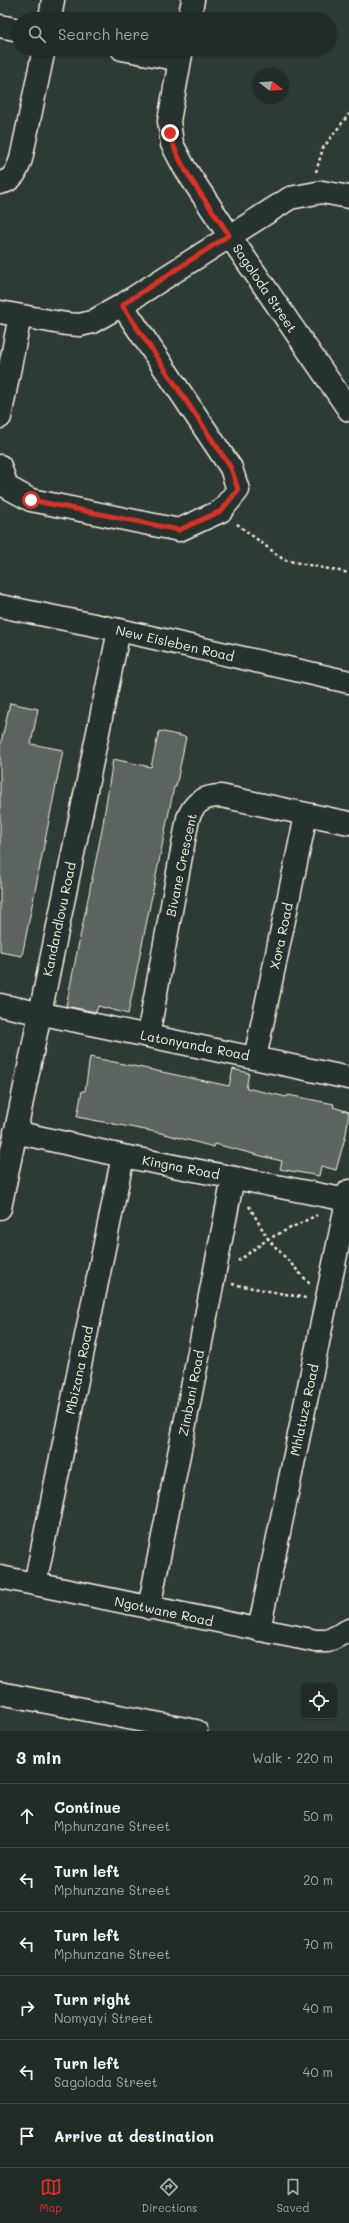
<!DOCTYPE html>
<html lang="en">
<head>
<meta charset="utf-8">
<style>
	:root { --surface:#222c27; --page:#2e3833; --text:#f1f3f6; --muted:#a2a7a7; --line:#3f4844; --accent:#d93025 }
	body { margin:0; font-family:Mali,sans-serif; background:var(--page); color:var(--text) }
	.controls { position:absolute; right:12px; bottom:12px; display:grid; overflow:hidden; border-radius:6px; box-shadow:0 1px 3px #0004 }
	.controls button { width:36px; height:36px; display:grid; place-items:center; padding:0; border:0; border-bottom:1px solid var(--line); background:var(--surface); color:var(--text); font:20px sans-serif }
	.compass { position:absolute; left:253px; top:68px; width:36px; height:36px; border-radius:50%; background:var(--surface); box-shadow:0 1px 3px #0004; rotate:107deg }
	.stop { position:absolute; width:12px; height:12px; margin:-9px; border:3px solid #d93025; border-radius:50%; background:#fff }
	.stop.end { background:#d93025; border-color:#fff; box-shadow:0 1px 4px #0008 }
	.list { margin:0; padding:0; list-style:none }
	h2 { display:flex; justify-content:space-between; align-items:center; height:52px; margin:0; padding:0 16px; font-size:17px }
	h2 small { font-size:13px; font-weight:400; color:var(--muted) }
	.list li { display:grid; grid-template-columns:26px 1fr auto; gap:12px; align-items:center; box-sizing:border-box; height:64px; padding:0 16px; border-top:1px solid var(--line) }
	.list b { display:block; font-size:15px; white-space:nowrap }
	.list p { margin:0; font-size:13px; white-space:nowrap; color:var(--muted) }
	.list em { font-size:13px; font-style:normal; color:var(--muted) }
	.icon { flex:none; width:22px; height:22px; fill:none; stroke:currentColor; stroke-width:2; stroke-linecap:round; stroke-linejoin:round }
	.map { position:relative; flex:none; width:349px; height:1731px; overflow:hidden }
	.search { position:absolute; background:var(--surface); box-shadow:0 1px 3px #0004; left:12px; right:12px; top:12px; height:44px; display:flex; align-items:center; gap:10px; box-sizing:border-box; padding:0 14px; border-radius:22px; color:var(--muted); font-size:15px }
	.sheet { height:436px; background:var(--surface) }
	nav { display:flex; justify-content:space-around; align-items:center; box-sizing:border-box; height:56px; border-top:1px solid var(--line); background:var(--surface); font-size:11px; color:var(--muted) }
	nav a { display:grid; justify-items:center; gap:2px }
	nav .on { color:var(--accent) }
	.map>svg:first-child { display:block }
</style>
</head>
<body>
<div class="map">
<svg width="349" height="1731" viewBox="0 0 349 1731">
	<rect width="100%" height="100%" fill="#2e3b34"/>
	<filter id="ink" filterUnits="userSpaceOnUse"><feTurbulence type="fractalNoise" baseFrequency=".025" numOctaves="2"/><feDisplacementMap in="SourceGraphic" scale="8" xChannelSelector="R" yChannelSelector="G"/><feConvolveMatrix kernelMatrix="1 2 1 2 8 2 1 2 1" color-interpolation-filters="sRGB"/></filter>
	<g filter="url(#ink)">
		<path fill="#5c655e" stroke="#f4f1e8" d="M10,703L38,709L31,744L63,750L22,956L0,952V747Z
			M159,731L186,737L176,787H174L128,1014L98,1006L96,1012L66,1006L102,830L113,759L151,767Z
			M90,1057L229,1086L233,1069L249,1073L246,1088L287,1097L288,1095L334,1104L333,1107L349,1112L346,1134L336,1170L321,1166L319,1176L280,1169L282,1161L269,1158L215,1144L214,1147L161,1133L77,1117L82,1091H85Z"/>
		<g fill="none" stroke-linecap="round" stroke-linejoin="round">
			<defs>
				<path id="minor" d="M50,19L53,0
					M189,19L193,0
					M0,26L19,30
					M122,49L180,60
					M182,49L169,121L172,144L184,167L229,235L349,410
					M0,183C13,181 17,171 21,159L44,49
					M0,312L66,324L80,325L92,322L122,305L290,198L322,192L349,197
					M0,417L20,316
					M0,466L7,487L31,500L179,530L221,511L238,490L231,468L122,305
					M0,1005L349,1078
					M148,1036L188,818C194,802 204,796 221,796L349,823
					M255,1058L306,815
					M15,1132L123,1156L347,1200
					M0,1208L119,630
					M0,1577L316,1641H328L349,1630
					M35,1584L123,1156
					M149,1608L233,1178
					M259,1630L349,1191
					M0,1693L196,1731"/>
				<path id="major" d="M0,606L119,630L349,682"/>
			</defs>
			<use href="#minor" stroke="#f4f1e8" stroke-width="25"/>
			<use href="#major" stroke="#f4f1e8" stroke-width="25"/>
			<path stroke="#f4f1e8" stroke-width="2.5" stroke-dasharray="3 3" stroke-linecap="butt" d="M316,172L323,148L349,114
				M237,524L284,560L349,573
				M249,1206L268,1239L310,1284
				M238,1261L268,1239L317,1215
				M232,1284L306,1298"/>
			<use href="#minor" stroke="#26332d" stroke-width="22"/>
			<use href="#major" stroke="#26332d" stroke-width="22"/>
		</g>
	</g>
	<g fill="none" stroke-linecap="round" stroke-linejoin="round" filter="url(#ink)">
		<path stroke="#d93025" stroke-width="5" d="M31,500L179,530L221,511L238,490L231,468L122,305L229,235C211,207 176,165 170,133"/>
	</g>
	<g text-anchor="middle" stroke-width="3.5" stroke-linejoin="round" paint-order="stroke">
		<g font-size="13" fill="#f4f1e8" stroke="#26332d">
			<text transform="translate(265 288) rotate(56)" y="5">Sagoloda Street</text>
			<text transform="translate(175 643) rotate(13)" y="5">New Eisleben Road</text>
			<text transform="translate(181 865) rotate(-78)" y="5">Bivane Crescent</text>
			<text transform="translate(59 919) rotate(-78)" y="5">Kandandlovu Road</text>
			<text transform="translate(281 936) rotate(-78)" y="5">Xora Road</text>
			<text transform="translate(195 1045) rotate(11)" y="5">Latonyanda Road</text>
			<text transform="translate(181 1167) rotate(11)" y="5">Kingna Road</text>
			<text transform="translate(79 1370) rotate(-78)" y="5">Mbizana Road</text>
			<text transform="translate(191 1393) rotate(-79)" y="5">Zimbani Road</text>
			<text transform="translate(304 1410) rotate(-78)" y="5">Mhlatuze Road</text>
			<text transform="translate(164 1611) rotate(12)" y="5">Ngotwane Road</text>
		</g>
	</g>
</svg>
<div class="controls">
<button><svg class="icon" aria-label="locate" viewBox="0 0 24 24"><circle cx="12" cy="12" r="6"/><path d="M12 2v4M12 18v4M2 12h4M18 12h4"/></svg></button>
</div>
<svg class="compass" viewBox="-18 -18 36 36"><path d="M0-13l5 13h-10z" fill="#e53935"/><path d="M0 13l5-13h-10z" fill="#a2a7a7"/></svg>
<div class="stop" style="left:31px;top:500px"></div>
<div class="stop end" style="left:170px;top:133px"></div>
<div class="search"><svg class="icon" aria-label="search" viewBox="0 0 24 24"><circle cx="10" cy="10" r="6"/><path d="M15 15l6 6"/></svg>Search here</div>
</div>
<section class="sheet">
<h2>3 min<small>Walk · 220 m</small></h2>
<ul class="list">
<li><svg class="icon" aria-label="ahead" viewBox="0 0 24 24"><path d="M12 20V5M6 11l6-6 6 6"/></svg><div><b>Continue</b><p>Mphunzane Street</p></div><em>50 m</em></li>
<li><svg class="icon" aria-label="left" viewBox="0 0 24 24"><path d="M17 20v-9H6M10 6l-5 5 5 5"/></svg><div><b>Turn left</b><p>Mphunzane Street</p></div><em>20 m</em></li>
<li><svg class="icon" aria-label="left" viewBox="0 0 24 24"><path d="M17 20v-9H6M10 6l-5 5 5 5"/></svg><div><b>Turn left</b><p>Mphunzane Street</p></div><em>70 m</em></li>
<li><svg class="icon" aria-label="right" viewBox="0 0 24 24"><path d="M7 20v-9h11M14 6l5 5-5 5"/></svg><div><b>Turn right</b><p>Nomyayi Street</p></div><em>40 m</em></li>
<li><svg class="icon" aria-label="left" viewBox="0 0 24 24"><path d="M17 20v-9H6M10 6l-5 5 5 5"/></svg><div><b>Turn left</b><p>Sagoloda Street</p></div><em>40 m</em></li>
<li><svg class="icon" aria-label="arrive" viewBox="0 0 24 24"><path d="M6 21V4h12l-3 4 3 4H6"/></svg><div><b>Arrive at destination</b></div></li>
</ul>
</section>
<nav>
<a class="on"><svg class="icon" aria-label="map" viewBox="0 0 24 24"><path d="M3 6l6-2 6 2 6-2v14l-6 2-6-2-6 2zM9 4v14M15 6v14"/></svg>Map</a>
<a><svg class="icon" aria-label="directions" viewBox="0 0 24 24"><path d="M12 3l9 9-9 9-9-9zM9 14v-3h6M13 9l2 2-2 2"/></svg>Directions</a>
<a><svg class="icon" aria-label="saved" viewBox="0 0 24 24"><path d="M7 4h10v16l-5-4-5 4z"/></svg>Saved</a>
</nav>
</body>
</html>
